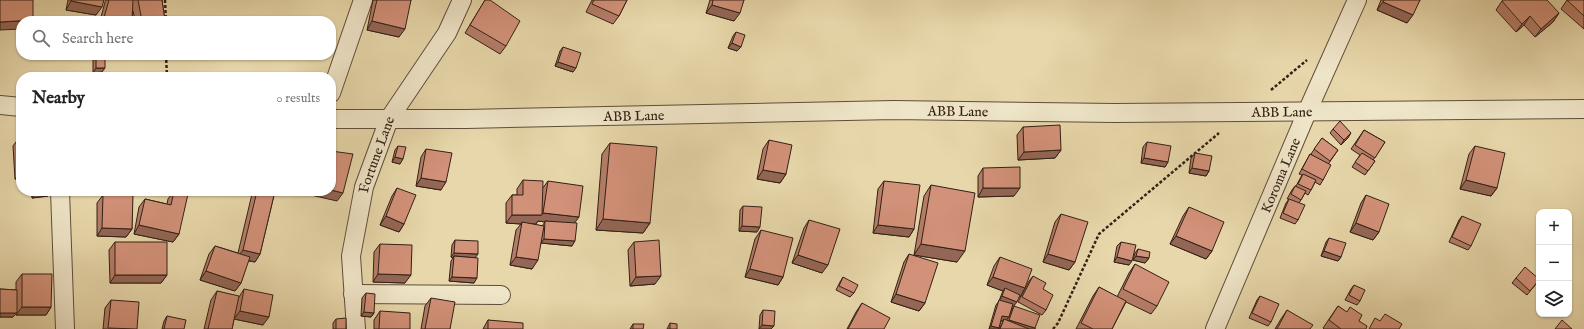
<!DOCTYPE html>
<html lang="en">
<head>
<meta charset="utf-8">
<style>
	:root { --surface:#fff; --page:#f6f6f6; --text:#202124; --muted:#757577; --line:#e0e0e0 }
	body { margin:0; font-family:"IM FELL English",serif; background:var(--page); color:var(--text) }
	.controls { position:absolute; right:12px; bottom:12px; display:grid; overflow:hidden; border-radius:8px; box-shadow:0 1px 3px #0004 }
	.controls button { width:36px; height:36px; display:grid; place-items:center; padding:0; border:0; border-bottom:1px solid var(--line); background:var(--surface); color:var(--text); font:20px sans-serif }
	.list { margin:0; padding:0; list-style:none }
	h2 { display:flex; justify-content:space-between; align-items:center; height:52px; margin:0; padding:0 16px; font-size:17px }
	h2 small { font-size:13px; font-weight:400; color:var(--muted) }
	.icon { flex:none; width:22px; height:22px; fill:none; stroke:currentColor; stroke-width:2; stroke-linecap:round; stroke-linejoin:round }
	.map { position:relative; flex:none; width:1584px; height:329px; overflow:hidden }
	.search { position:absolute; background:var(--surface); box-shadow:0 1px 3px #0004; left:16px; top:16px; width:320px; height:44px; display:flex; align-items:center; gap:10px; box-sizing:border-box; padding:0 14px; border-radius:16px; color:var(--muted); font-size:15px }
	.panel { position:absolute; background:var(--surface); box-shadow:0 1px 3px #0004; left:16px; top:72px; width:320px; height:124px; border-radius:16px }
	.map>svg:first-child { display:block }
</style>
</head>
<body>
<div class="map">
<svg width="1584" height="329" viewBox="0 0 1584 329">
	<rect width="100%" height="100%" fill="#e7d7aa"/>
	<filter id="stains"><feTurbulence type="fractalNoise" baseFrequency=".005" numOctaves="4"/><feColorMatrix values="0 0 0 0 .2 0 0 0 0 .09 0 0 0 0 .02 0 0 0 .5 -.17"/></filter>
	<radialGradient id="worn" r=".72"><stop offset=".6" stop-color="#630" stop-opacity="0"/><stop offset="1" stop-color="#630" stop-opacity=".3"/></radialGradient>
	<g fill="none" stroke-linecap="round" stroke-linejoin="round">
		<defs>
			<g id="minor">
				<path d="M331,93L363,0"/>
				<path d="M0,105L21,107"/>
				<path id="s1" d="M331,119H466L894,110L1115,113L1584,109"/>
				<path d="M60,191L65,329"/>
				<path d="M353,294L501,295"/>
				<path id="s2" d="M356,329L351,256L364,187L389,119L447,33L462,0"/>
				<path id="s3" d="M1215,329L1307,112L1357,0"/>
			</g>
		</defs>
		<use href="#minor" stroke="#5f4e3a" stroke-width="20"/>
		<path stroke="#322014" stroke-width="2.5" stroke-dasharray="3 2" stroke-linecap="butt" d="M165,0L166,21
			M166,55L167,77
			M1271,90L1307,60
			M1053,329L1058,323L1099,234L1219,133"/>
		<use href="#minor" stroke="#efe5c8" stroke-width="18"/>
	</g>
	<path fill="#b57d68" stroke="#322014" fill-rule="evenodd" d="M68,0H104L96,15L66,10Z
		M106,0H162L165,21H135L133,11L132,21H100L105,2Z
		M373,0H411L399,37L367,30Z
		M485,0L506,46L500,54L465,33Z
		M592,0H627L619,16L613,24L586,12Z
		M710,0H744L734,21L706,13Z
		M1381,0H1420L1407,23L1377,10Z
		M1567,0H1584V29L1561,9Z
		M1502,1L1559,13L1553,22L1535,37L1524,25L1516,32L1496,10Z
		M736,32L737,51L728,48L733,36Z
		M563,47L573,72L555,66L560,51Z
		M95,55H105L102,72L93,73V59Z
		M1023,127L1061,150L1055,158L1018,160L1017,135Z
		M1333,129L1348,138L1341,145L1330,133Z
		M1364,130L1385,142L1373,160L1375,161L1365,175L1352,167L1360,155L1351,149Z
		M19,138H21V179H15L13,146Z
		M1322,138L1338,150L1329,163L1323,180L1320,185L1315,182L1311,190L1308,195L1305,193L1299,203L1298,220L1295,224L1280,218L1286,203L1289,199H1287L1292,190L1295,186H1296L1302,175L1299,174L1310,154L1313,156L1311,154Z
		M769,140L786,174L780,183L757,179L763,149Z
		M1147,142L1168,162L1165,167L1141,163L1143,147Z
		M610,143L650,223L643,233L596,230L602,154Z
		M398,146L400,164L392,162L395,150Z
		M1475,146L1497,188L1491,196L1460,189L1469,154Z
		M426,149L441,190L416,186L421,157Z
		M1195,153L1209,171L1206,176L1189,173L1191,158Z
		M983,168L1014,196L978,197V176Z
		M523,180L542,189L548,181L574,223L572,246L541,243L532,269L510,265L516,230L521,224L506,223V203L512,195H517V189ZM538,221L545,222L542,226L531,224H536Z
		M884,181L914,229L909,237L873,233L878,189Z
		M931,185L957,262L914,255L924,196Z
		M397,188L404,224L399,232L380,225L392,196Z
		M31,191H51L52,192L48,196L32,198Z
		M114,191H135L132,195V229L126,237L97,236V203L103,195H114Z
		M174,191L179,234L173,242L134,234L139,207L145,199L167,204L168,199Z
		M255,191H275L260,254L255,262L248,261L241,283L235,291L200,280L209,254L215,246L238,253L252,194Z
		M1366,195L1379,232L1373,240L1350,232L1361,203Z
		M743,206L757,232L739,231L740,210Z
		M1189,207L1212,251L1206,259L1170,244L1183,216Z
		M1061,214L1075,262L1069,270L1043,262L1055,222Z
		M1462,216L1471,246L1468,250L1449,242L1459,220Z
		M809,220L822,273L792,263L804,228Z
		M761,230L783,277L778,285L745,277L755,239Z
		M1329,238L1341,257L1338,261L1321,256L1326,242Z
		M455,240L475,257L474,283L449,281L451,261L453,258L451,257L452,245Z
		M115,242L167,275L161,283H110L109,250Z
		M634,242L655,284L630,286L628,250Z
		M1121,242L1129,265L1114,262L1117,246Z
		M380,244L405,283L373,282L374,252Z
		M1138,249L1149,258L1145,263L1133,260L1135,253Z
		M909,254L925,303L919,311L891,302L904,262Z
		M1000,257L1020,297L1019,296L1013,307L1012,306L1009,316L1011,311L1014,306L1035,328V329H999L1003,321H1001L998,329H989L996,305L999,301L1002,293L1003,291L987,285L994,266Z
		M1135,264L1157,306L1151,314L1126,302L1112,329H1076L1093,296L1099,287L1117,297L1129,273Z
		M22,274L51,307L46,315H16V314L13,317H0V289L16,290V282Z
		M1033,276L1043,289L1046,310L1042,315L1018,302L1029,281Z
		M843,277L854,293L850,297L836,290L840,282Z
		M1516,278L1536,284L1527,295L1512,283Z
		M1354,285L1360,301L1357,305L1345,300L1351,289Z
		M244,289L263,325L234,319L232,329H204L211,300L217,291L239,297Z
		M366,293L374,313L371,317L361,316L362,298Z
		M1260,296L1271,322L1268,326L1249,318L1257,300Z
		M431,298L450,329H421L425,306Z
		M111,300L137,329H103L105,308Z
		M862,303L884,329H847L856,312Z
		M1338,306L1359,321L1366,329H1324L1323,328Z
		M763,310L771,329H759L760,315Z
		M1287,310L1310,329H1275L1281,319Z
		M380,311L410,329H374V320Z
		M167,316L184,329H162L164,321Z
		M336,319L346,329H333V323Z
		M488,320L523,329H483Z
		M670,323L677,329H667Z
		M633,324L643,329H630Z"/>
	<path fill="#936655" stroke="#322014" d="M71,1L102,7L96,15L66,10Z
		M1383,2L1413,15L1407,23L1377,10Z
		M712,5L740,13L734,21L706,13Z
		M1559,13L1553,22L1535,37L1541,29Z
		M1530,16L1524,25L1516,32L1522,24Z
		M21,21V29L0,30V22Z
		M372,21L405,29L399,37L367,30Z
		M732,43L741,47L737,51L728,48Z
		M558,62L576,68L573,72L555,66Z
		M96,68H105L102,72L93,73Z
		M1351,133L1348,138L1341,145L1344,140Z
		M1061,150L1055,158L1018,160L1024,152Z
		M395,157L403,159L400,164L392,162Z
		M1144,158L1168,162L1165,167L1141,163Z
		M1192,168L1209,171L1206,176L1189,173Z
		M763,170L786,174L780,183L757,179Z
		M21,171V179H15Z
		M421,178L446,182L441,190L416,186Z
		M1466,180L1497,188L1491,196L1460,189Z
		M983,188H1020L1014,196L978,197Z
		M331,190L343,193L337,201L302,193L303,191H331Z
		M91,191H103L90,192Z
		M118,191H135L129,198L114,197Z
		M52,192L48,196L32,198L35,194Z
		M543,213L579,217L573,225L545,221V222L538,221L536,224H522V222L521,224L506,223L512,215H541Z
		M386,216L404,224L399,232L380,225Z
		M603,219L650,223L643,233L596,230Z
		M1356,223L1379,232L1373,240L1350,232Z
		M139,225L179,234L173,242L134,234Z
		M878,225L914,229L909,237L873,233Z
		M742,226L760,227L757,232L739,231Z
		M102,228L132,229L126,237L97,236Z
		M1176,236L1212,251L1206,259L1170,244Z
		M544,239L575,241L572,246L541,243Z
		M921,244L965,251L957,262L914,255Z
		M243,250L260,254L255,262L237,258Z
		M1324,251L1341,257L1338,261L1321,256Z
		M454,253L478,254L475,258L454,256L453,258L451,257Z
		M1048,254L1075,262L1069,270L1043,262Z
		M798,255L828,265L822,273L792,263Z
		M1136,256L1149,258L1145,263L1133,260Z
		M516,257L538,260L532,269L510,265Z
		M1117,257L1132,261L1129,265L1114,262Z
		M750,269L783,277L778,285L745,277Z
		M206,271L241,283L235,291L200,280Z
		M378,274L411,275L405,283L373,282Z
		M115,275H167L161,283H110Z
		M661,276L655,284L630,286L636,277Z
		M452,277L477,278L474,283L449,281Z
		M993,277L1025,288L1020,297L1004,291L1005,288L1003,291L987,285Z
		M896,294L925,303L919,311L891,302Z
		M1002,296L1017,302L1013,307L999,301Z
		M22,307H51L46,315H16Z
		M240,311L269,317L263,325L234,319Z
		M364,312L374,313L371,317L361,316Z
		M0,313H17L13,317H0Z
		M1002,316L1009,317L1005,322L1004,319L1003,321L999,320Z
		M1009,320L1035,328V329H1020L1006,324Z
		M762,325L774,326L771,329H759Z
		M991,326L999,328L998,329H989Z"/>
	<path fill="#d29179" stroke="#322014" d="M0,0H33V20L0,22Z
		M72,0H104L102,7L71,1Z
		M109,0H133L132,21H103Z
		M138,0H162L165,21H142Z
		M377,0H411L405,29L372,21Z
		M485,0H490L520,21L506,46L470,25Z
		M594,0H627L619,16L592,4Z
		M713,0H744L740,13L712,5Z
		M1384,0H1420L1413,15L1383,2Z
		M1503,0H1547L1559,13L1541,29L1530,16L1522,24L1502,1Z
		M1567,0H1584V16Z
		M736,32L745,35L741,47L732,43Z
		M563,47L581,53L576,68L558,62Z
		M96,55H105V68H96Z
		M1340,121L1351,133L1344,140L1333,129Z
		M1060,125L1061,150L1024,152L1023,127Z
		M1364,130L1385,142L1375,158L1355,145Z
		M19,138H21V168Z
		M1322,138L1338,150L1330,161L1314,149Z
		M769,140L792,145L786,174L763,170Z
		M1147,142L1171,146L1168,162L1144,158Z
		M610,143L657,147L650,223L603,219Z
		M398,146L406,147L403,159L395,157Z
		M1475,146L1505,153L1497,188L1466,180Z
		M426,149L452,153L446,182L421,178Z
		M331,151L353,154L343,193L331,190Z
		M1195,153L1212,156L1209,171L1192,168Z
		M1362,153L1375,161L1368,171L1355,162Z
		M1310,154L1331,165L1323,180L1302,169Z
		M1020,167V188H983V168Z
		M1303,174L1316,180L1311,190L1298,184Z
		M523,180L543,181L542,215H512V195H523Z
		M548,181L583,186L579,217L543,213Z
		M884,181L920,185L914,229L878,225Z
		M931,185L975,193L965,251L921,244Z
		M1295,186L1306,191L1301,200L1291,194Z
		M397,188L416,195L404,224L386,216Z
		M35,191H51L52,192L35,194Z
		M174,191L188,194L179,234L139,225L145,199L171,205Z
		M257,191H275L260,254L243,250Z
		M103,195H133L132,229L102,228Z
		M1366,195L1389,204L1379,232L1356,223Z
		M1289,199L1305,205L1298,220L1283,213Z
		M743,206L762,207L760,227L742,226Z
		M1189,207L1224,222L1212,251L1176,236Z
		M1061,214L1088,222L1075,262L1048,254Z
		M1462,216L1481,224L1471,246L1452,237Z
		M809,220L840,229L828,265L798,255Z
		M545,221L577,223L575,241L544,239Z
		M522,222L544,226L538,260L516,257Z
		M761,230L793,238L783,277L750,269Z
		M1329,238L1346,243L1341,257L1324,251Z
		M455,240L478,241V254L454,253Z
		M659,240L661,276L636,277L634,242Z
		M115,242H167V275H115Z
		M1121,242L1136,245L1132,261L1117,257Z
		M380,244L412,245L411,275L378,274Z
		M215,246L250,257L241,283L206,271Z
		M1138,249L1150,252L1149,258L1136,256Z
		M909,254L938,263L925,303L896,294Z
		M454,256L478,258L477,278L452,277Z
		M1000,257L1032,269L1025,288L993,277Z
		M1135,264L1169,282L1157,306L1123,289Z
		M1525,267L1539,279V280L1530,291L1516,278Z
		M22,274H52L51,307H22Z
		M1033,276L1046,283L1043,289L1053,295L1046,310L1022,297Z
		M843,277L858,285L854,293L839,286Z
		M1354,285L1365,290L1360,301L1349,295Z
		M1099,287L1126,301L1112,329H1093L1081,323Z
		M1005,288L1020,295L1017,302L1002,296Z
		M0,289L17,290V313H0Z
		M244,289L273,295L269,317L240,311Z
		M217,291L239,296L232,329H208Z
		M366,293L375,294L374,313L364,312Z
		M1260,296L1279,304L1271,322L1252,313Z
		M431,298L455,302L450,329H425Z
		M111,300L139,302L137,329L108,328Z
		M999,300L1013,304L1009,317L1002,316L999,328L991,326Z
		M862,303L890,318L884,329H848Z
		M1014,306L1040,315L1035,328L1009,320Z
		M1338,306L1347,312L1350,307L1362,315L1359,321L1367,326L1366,329H1341L1329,320Z
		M763,310L775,311L774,326L762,325Z
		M1287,310L1313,325L1310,329H1277Z
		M380,311L410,313V329H379Z
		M1385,314L1402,324L1399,329H1369L1375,318L1380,321Z
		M167,316L186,320L184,329H164Z
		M346,318V329H336V319Z
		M1004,319L1029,329H1000Z
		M488,320L523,323V329H488Z
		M1562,320L1572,329H1555Z
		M670,323L677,324V329H670Z
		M633,324H644L643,329H633Z"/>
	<g text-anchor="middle" stroke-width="4" stroke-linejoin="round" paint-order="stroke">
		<g font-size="14" fill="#322014" stroke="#efe5c8">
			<text dy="5" stroke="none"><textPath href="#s1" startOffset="627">ABB Lane</textPath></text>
			<text dy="5" stroke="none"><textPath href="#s1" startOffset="951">ABB Lane</textPath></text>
			<text dy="5" stroke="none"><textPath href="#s1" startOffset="303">ABB Lane</textPath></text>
			<text dy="5" stroke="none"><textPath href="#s2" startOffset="178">Fortune Lane</textPath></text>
			<text dy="5" stroke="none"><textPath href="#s3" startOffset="167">Koroma Lane</textPath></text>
		</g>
	</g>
	<rect width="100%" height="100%" filter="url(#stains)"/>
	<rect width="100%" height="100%" fill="url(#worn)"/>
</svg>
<div class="controls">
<button>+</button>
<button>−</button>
<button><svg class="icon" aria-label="layers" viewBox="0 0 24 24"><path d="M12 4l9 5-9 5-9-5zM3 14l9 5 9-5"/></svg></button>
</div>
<div class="search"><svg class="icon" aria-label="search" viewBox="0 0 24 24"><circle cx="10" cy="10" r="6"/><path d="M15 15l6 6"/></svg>Search here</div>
<section class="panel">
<h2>Nearby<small>0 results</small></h2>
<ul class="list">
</ul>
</section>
</div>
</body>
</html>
